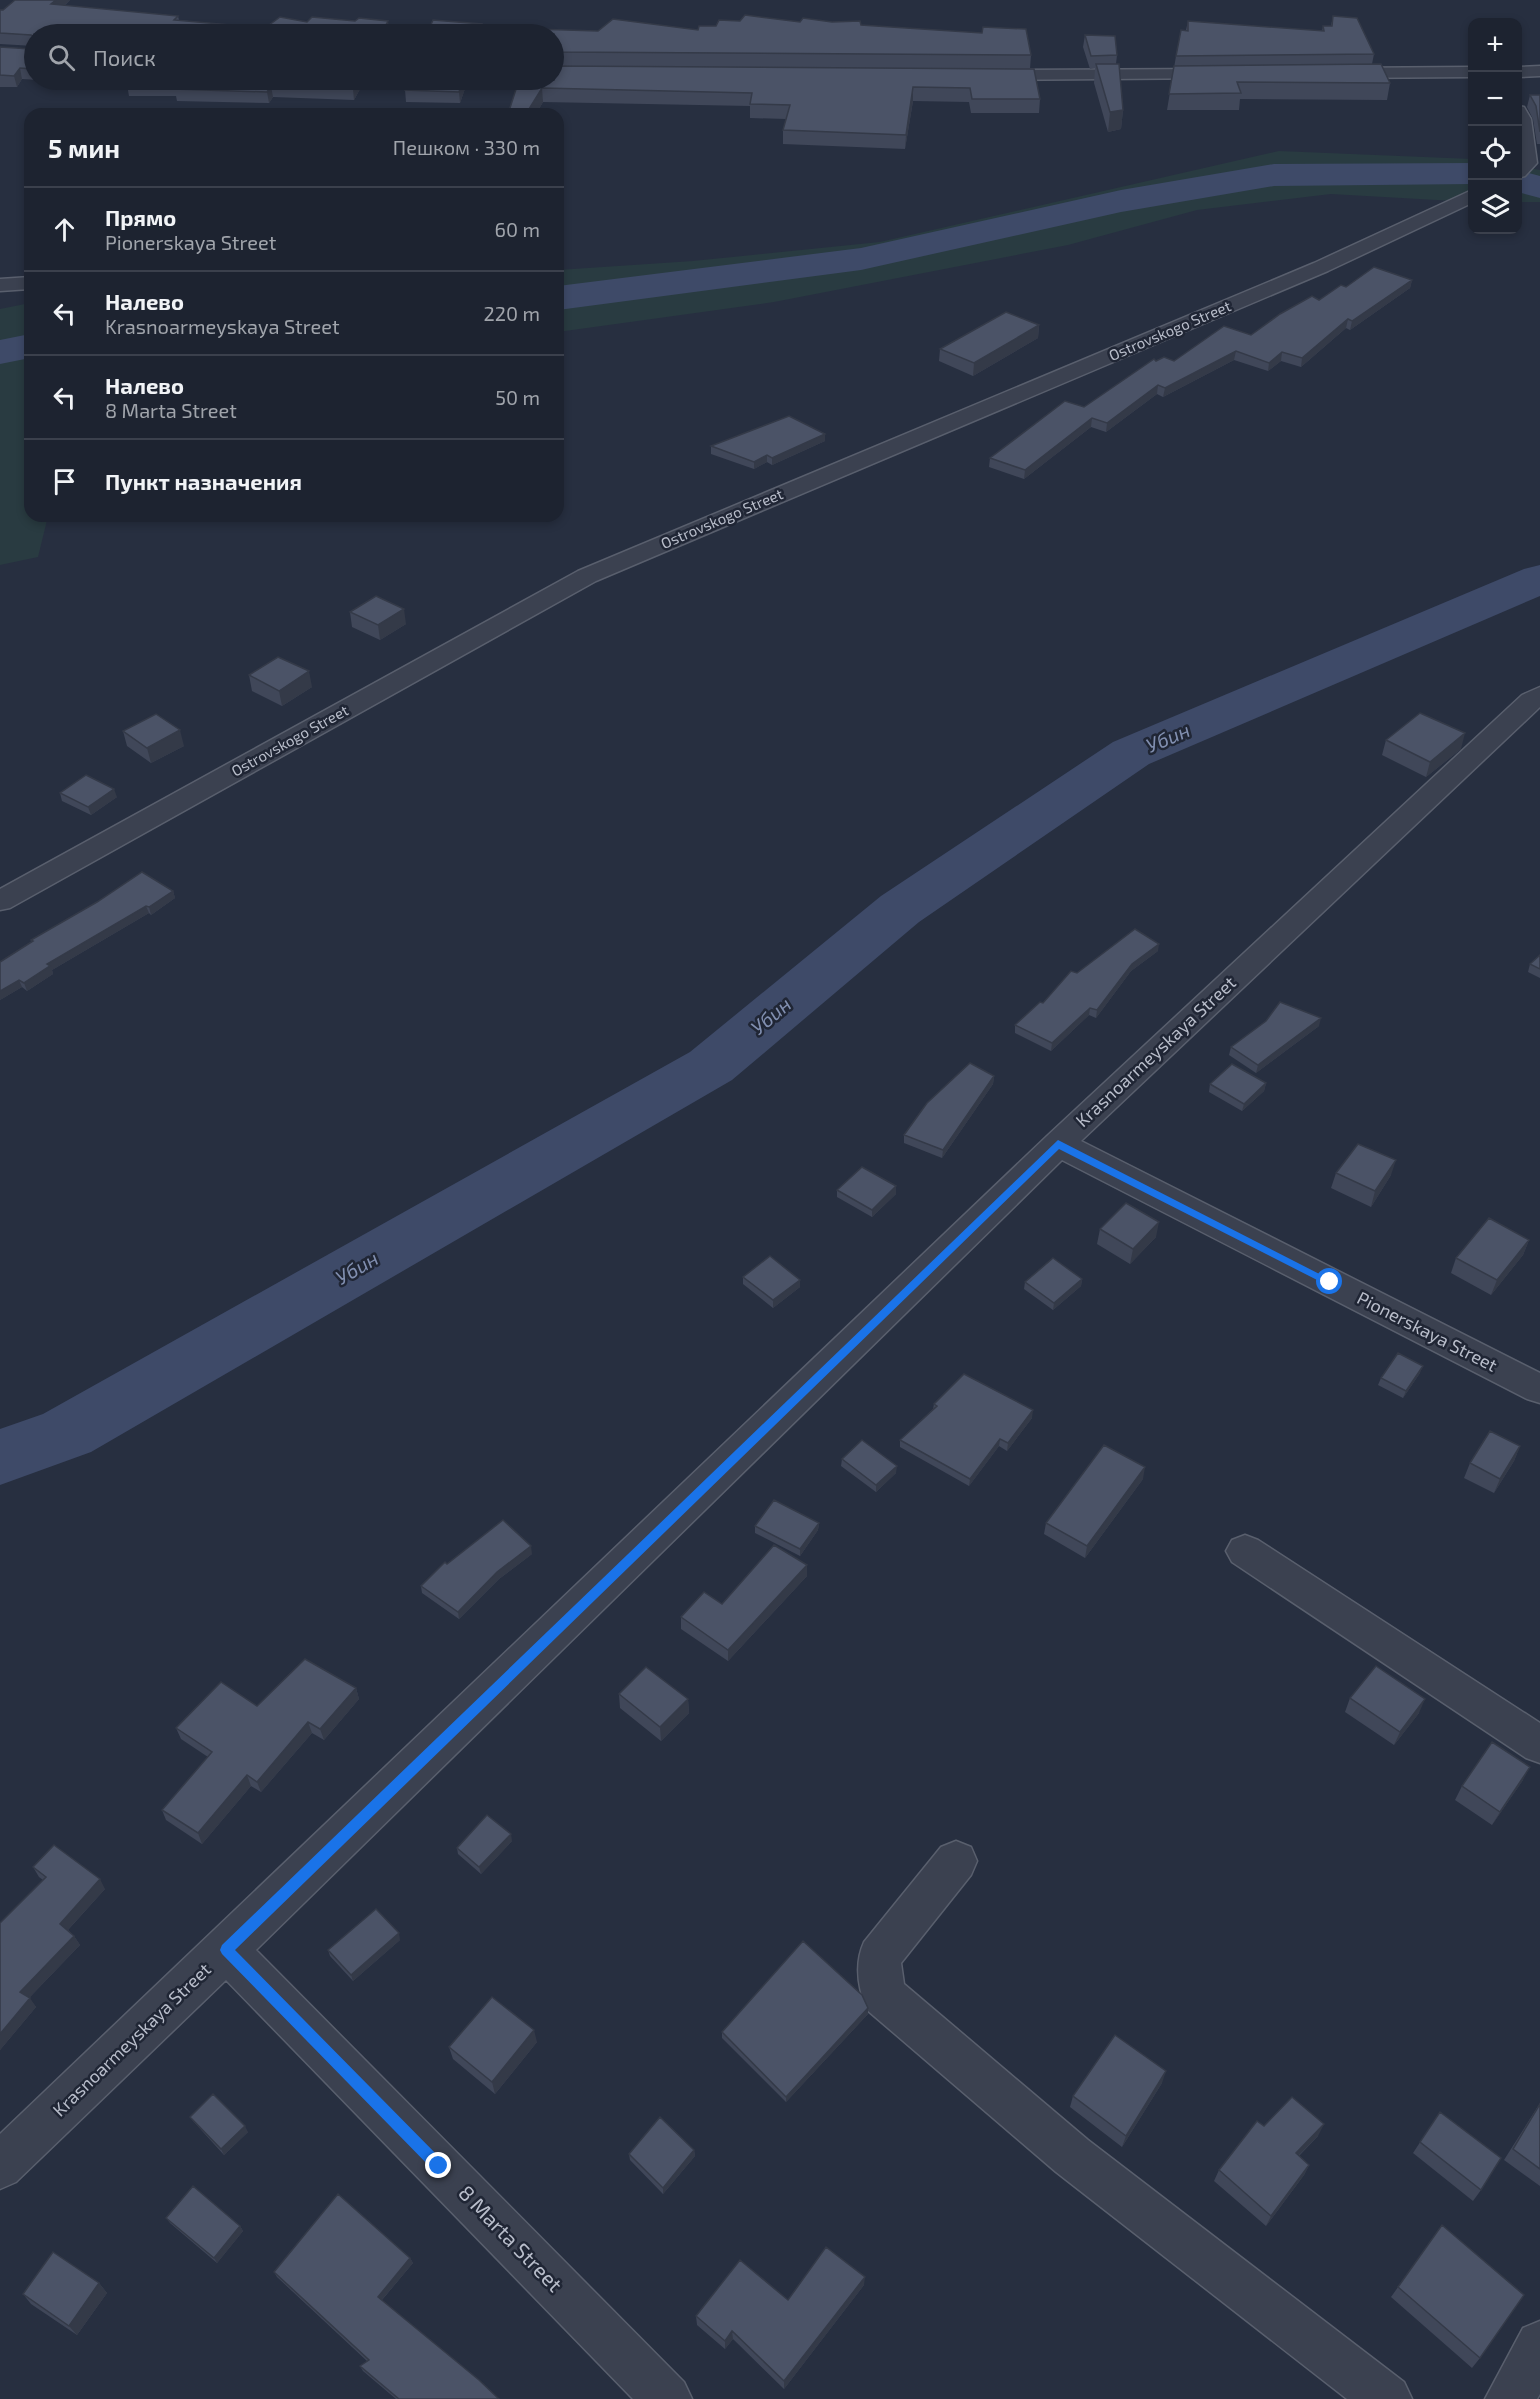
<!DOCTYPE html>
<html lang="ru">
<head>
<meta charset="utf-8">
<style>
	:root { --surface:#1d2330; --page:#252b38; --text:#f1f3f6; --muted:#a0a4ab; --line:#3b404c }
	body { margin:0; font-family:"Exo 2",sans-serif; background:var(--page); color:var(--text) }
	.controls { position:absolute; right:18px; top:18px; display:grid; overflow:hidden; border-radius:12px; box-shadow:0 3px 9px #0003 }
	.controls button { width:54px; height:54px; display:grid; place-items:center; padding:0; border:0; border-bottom:2px solid var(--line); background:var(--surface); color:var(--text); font:30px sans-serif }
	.stop { position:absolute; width:18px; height:18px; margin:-14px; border:4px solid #1a73e8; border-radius:50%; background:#fff }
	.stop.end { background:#1a73e8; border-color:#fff; box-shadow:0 2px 6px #0008 }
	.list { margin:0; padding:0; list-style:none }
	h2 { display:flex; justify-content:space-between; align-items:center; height:78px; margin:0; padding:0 24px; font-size:26px }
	h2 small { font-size:20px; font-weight:400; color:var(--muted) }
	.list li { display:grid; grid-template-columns:39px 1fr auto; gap:18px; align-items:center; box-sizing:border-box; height:84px; padding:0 24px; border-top:2px solid var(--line) }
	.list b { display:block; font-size:22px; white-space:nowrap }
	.list p { margin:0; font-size:20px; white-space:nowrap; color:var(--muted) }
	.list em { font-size:20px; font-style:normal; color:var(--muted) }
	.icon { flex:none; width:33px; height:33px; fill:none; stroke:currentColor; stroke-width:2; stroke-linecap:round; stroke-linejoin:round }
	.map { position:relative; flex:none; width:1540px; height:2399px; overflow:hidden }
	.search { position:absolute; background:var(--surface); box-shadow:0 3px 9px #0003; left:24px; top:24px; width:540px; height:66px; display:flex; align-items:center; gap:15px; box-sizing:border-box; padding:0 21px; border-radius:33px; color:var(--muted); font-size:22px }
	.panel { position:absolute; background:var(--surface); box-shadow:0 3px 9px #0003; left:24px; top:108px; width:540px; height:414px; border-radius:18px }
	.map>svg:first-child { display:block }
</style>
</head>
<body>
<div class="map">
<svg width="1540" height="2399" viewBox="0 0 1540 2399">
	<rect width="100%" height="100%" fill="#272f40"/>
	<path fill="#293b41" d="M1279,151L1472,159V202L1331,194L1197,210L1068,245L774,302L558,332V270L693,261L880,242Z
		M1518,166L1540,170V202H1518Z
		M30,303V516H48L38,557L0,565V309Z"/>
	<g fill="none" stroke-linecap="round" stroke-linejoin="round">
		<path fill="#3e4a68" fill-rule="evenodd" d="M1274,164L1472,163V184L1274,186L1121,212L861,270L558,310V286L861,248L1121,190Z
			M1518,170L1540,176V198L1518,192Z
			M30,334V358L0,364V340Z
			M1540,565V596L1149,764L919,922L732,1080L91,1452L0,1485V1429L43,1414L690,1052L881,896L1113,742L1524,569Z"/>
		<defs>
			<path id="minor" d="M1540,66V76L1518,77V67Z
				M1472,67V77L1339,78L1333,77L1330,73L1333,69L1339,68Z
				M1219,69L1225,70L1228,74L1225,78L991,80L985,79L982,75L985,71L991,70Z
				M1518,106L1524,107L1531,119L1537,163L1525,176L1518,178Z
				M1472,190V203L1328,271L596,581L10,908L0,910V889L578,571L1314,263Z
				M30,277V289L0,291V279Z
				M1540,687V707L1081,1141L1540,1373V1403L1527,1399L1062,1160L256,1950L684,2382L692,2399H633L226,1980L16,2182L0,2189V2134L1047,1136L1522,695Z
				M1245,1535L1258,1540L1540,1723V1763L1526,1758L1232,1562L1226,1551L1232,1540Z
				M956,1841L971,1847L977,1861L971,1875L901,1963L904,1984L1088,2140L1404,2382L1412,2399H1347L1056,2172L867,2010C858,1988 854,1964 864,1942L941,1847Z
				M1540,2321V2394L1537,2399H1485L1523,2328Z"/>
		</defs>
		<use href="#minor" stroke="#595f6d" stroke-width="3"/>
		<use href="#minor" fill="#3b4150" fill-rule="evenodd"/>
	</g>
	<path fill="#404759" d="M70,0L64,6L178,16L179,20L265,28L307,22L390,32L388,34H34V80H365L354,100L273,97L269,103L177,101L176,96H129L127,85L22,79L17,87H0V47L31,49L34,47V46L0,44V10Z
		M1333,16L1374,54L1372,64L1390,83L1387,100L1240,99L1239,110H1167L1176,56L1186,30L1188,21L1322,31L1323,26H1331Z
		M740,21L800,22L861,25L1031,55L1030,69L554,66L1034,69L1040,99L1039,113H971L969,102L913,101L905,149L783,144V130L786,119L750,118V106L543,102L536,114H508L554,80V34L598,31L698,30Z
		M1085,35L1117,55L1116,64L1123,110L1121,129L1108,132L1094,83L1095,68L1090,69L1083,47Z
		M468,80L460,103L406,102L405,90Z
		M1530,95H1540V144H1537L1533,119L1527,107Z
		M1412,280L1410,288L1350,330L1346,328L1301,367L1281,361L1268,371L1234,360L1163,397L1157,394L1106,432L1091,427L1024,479L989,467L990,458L1084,407L1156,361H1174L1251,335L1346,287Z
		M1039,325L1038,338L973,376L939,361L940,349Z
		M825,434V441L772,465L767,462L754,469L711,454V446Z
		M350,612L406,624L380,640L352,627Z
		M249,675L312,687L282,706L252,691Z
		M123,731L184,746L151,763L127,746Z
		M1386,740L1461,749L1426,777L1382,755Z
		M60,793L117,797L91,815L62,801Z
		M173,891L175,898L151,915L149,913L52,970L53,974L27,991L22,987L0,1000V962L32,942L31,940Z
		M1158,951L1131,971L1096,1018L1089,1015L1051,1051L1015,1033V1025L1043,1003L1077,973Z
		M1540,955V978L1528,972L1530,964Z
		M1319,1026L1256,1073L1229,1055L1231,1047Z
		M994,1076L993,1084L942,1158L904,1143V1135Z
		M1266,1083L1264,1091L1242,1111L1209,1092L1210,1084Z
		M1336,1173L1391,1175L1371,1207L1331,1188Z
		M896,1186V1194L872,1217L837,1197V1190Z
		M1100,1229L1156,1237L1130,1264L1097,1244Z
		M1529,1240L1523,1255L1491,1295L1451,1273L1456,1258Z
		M743,1277L800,1280V1287L773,1308L743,1284Z
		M1082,1279L1081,1286L1053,1310L1024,1289L1025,1282Z
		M1420,1373L1403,1398L1378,1385L1381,1378Z
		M934,1404L1032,1418L1007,1451L999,1446L969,1486L900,1447V1440L933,1409Z
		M1520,1446L1514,1461L1494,1493L1464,1478L1470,1463Z
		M842,1459L896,1473L876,1492L841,1466Z
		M1143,1479L1085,1558L1044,1534L1046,1523Z
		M819,1523L818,1530L800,1556L755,1533V1526Z
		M532,1554L499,1579L459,1619L422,1593L421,1586L447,1564Z
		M807,1565V1576L728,1661L681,1629V1617L722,1604Z
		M356,1688L359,1699L324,1740L312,1733L261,1792L251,1786L202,1844L166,1820L162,1810L208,1757L181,1739L176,1728L257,1706Z
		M619,1694L688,1699L689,1713L661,1741L620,1708Z
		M1350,1698L1419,1713L1394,1745L1345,1712Z
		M1523,1780L1492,1825L1455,1800L1462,1786Z
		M512,1841L481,1874L458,1854L457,1848Z
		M33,1867L105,1889L68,1930L74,1936L80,1945L29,1998L36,2007L0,2050V1923L43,1880L39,1877Z
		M400,1940L353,1981L330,1956L328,1950Z
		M868,2008V2014L786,2102L722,2038V2032Z
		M537,2042L495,2094L453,2059L449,2047Z
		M1162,2083L1122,2147L1070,2107L1073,2096Z
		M1540,2103V2186L1504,2160Z
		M1440,2112L1481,2190L1473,2201L1413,2153Z
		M190,2117L248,2132L224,2155L194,2122Z
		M1264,2126L1318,2136L1299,2156L1309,2165L1304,2175L1266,2226L1214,2181L1219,2170Z
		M694,2150L695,2156L663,2194L630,2160L629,2154Z
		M166,2218L240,2226L243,2231L217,2263L170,2223Z
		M1442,2225L1480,2358L1472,2368L1391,2297Z
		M410,2258L413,2263L382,2300L499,2399H396L363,2371L360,2366L367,2361L277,2277L274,2272Z
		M99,2283L107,2293L77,2335L31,2304L23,2294Z
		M864,2285L784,2389L733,2339L725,2349L697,2325L696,2316Z"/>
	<path fill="#343a48" d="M56,0H70L53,15L51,4Z
		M388,21L390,32L388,34H381Z
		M482,24L483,34H479Z
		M20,68L22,79L17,87L14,76Z
		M357,80H365L354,100L353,89Z
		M463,80H468L460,103L459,92Z
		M271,86L273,97L269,103L267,92Z
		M913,87V101L905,149L906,135Z
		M542,88L543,102L536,114H526Z
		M1123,110L1121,129L1108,132L1110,112Z
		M1412,280L1410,288L1350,330L1352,321Z
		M1348,319L1346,328L1301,367L1302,358Z
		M1039,325L1038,338L973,376L974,363Z
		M1236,351L1234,360L1163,397L1165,388Z
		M1282,352L1281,361L1268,371L1269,363Z
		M1158,385L1157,394L1106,432L1107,423Z
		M1092,418L1091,427L1024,479L1025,470Z
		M825,434V441L772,465V458Z
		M767,455V462L754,469V462Z
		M404,609L406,624L380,640L378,625Z
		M309,671L312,687L282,706L279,691Z
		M180,730L184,746L151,763L147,748Z
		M1465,733L1461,749L1426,777L1430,762Z
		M114,789L117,797L91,815L88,807Z
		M173,891L175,898L151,915L149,907Z
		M146,906L149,913L52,970L53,974L27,991L24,983L47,964Z
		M1159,944L1158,951L1131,971L1096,1018L1097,1010L1132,964Z
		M19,980L22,987L0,1000V991Z
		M1090,1008L1089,1015L1051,1051L1052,1043Z
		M1321,1018L1319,1026L1256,1073L1258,1065Z
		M994,1076L993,1084L942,1158L943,1150Z
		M1266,1083L1264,1091L1242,1111L1244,1104Z
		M1396,1160L1391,1175L1371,1207L1375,1191Z
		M896,1186V1194L872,1217V1210Z
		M1159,1222L1156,1237L1130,1264L1133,1249Z
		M1529,1240L1523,1255L1491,1295L1497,1280Z
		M1082,1279L1081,1286L1053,1310L1054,1303Z
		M800,1280V1287L773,1308V1300Z
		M1423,1366L1420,1373L1403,1398L1406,1391Z
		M1033,1410L1032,1418L1007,1451L1008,1443Z
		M1000,1439L999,1446L969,1486L970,1479Z
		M1520,1446L1514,1461L1494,1493L1500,1479Z
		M897,1466L896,1473L876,1492V1485Z
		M1145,1467L1143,1479L1085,1558L1087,1546Z
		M819,1523L818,1530L800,1556V1549Z
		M531,1546L532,1554L499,1579L459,1619L458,1612L497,1572Z
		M807,1565V1576L728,1661V1650Z
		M356,1688L359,1699L324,1740L320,1729Z
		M688,1699L689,1713L661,1741L660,1727Z
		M1425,1699L1419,1713L1394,1745L1400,1732Z
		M308,1722L312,1733L261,1792L257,1782Z
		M1530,1767L1523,1780L1492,1825L1500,1812Z
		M247,1775L251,1786L202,1844L198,1833Z
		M511,1834L512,1841L481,1874L479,1867Z
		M100,1879L105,1889L65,1933L60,1924Z
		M399,1933L400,1940L353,1981L351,1975Z
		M74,1936L80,1945L26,2001L20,1992Z
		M30,1998L36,2007L0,2050V2034Z
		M868,2008V2014L786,2102V2097Z
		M534,2030L537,2042L495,2094L492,2082Z
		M1166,2071L1162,2083L1122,2147L1126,2136Z
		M1324,2124L1318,2136L1290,2164L1296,2153Z
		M245,2126L248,2132L224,2155L221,2149Z
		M694,2150L695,2156L663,2194V2188Z
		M1309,2165L1304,2175L1266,2226L1271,2216Z
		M240,2226L243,2231L217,2263L214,2258Z
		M410,2258L413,2263L380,2302L378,2297Z
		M865,2277L864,2285L784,2389V2381Z
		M99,2283L107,2293L77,2335L69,2326Z
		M732,2331L733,2339L725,2349V2341Z"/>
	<path fill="#4b5367" stroke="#343a48" stroke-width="1.5" d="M15,0H56L51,4L178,16L174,20L265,28L280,17L307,22L312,17L355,21L359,18L388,21L381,34H34V69L20,68L14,76L0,75V47L31,49L34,47V37L31,35L0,33V10H3Z
		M745,15L800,22L803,18L832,22L860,21L861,25L982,33L983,27L1026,29L1031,55L554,52V34H532L534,29L598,31L613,19L698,30L699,26H716L719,20L740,21Z
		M1333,16L1357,18L1374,54L1176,56L1181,30L1188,31V21L1324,31L1323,26H1332Z
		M433,20L482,24L479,34H427Z
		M1085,35L1115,36L1117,55L1091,56Z
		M1096,64H1119L1123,110L1110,112Z
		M1381,64L1390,83L1237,82L1241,93L1169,94L1174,66Z
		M554,66L1034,69L1040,99H972L970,88L913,87L906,135L783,130L790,105L750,104L752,93L542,88L526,114H508L519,80H554Z
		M129,80H357L353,89L271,86L267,92L175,89L178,84L127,85Z
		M409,80H463L459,92L405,90Z
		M1530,95H1540V132L1536,106Z
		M1374,267L1412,280L1352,321L1348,319L1302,358L1282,352L1269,363L1236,351L1165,388L1158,385L1107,423L1092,418L1025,470L990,458L1065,401L1084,407L1154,359L1156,361L1164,357L1174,361L1224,326L1251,335L1280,314L1312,296L1319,300L1341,285L1346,287Z
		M1006,312L1039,325L974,363L940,349Z
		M789,416L825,434L772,458L767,455L754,462L711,446Z
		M376,596L404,609L378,625L350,612Z
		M278,657L309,671L279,691L249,675Z
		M1420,713L1465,733L1430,762L1386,740Z
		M156,714L180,730L147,748L123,731Z
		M86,775L114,789L88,807L60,793Z
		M142,872L173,891L149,907L146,906L47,964L50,966L24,983L19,980L0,991V962L33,941L31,940L97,902Z
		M1135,929L1159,944L1132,964L1097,1010L1090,1008L1052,1043L1015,1025L1040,1002L1043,1003L1071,971L1077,973Z
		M1540,955V969L1530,964Z
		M1280,1002L1321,1018L1258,1065L1231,1047L1266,1021Z
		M970,1063L994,1076L943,1150L904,1135L927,1103Z
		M1232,1064L1266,1083L1244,1104L1210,1084Z
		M1358,1144L1396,1160L1375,1191L1336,1173Z
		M862,1167L896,1186L872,1210L837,1190Z
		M1126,1203L1159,1222L1133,1249L1100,1229Z
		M1489,1218L1529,1240L1497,1280L1456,1258Z
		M770,1256L800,1280L773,1300L743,1277Z
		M1053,1258L1082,1279L1054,1303L1025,1282Z
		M1398,1353L1423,1366L1406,1391L1381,1378Z
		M964,1374L1033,1410L1008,1443L1000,1439L970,1479L900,1440L937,1406L934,1404Z
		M1490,1431L1520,1446L1500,1479L1470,1463Z
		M862,1440L897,1466L876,1485L842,1459Z
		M1104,1445L1145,1467L1087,1546L1046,1523Z
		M774,1500L819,1523L800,1549L755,1526Z
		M503,1520L531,1546L497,1572L458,1612L421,1586L445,1562L447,1564Z
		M774,1545L807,1565L728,1650L681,1617L704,1592L722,1604Z
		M305,1659L356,1688L320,1729L308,1722L257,1782L247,1775L198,1833L162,1810L212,1752L176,1728L221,1682L257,1706Z
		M1376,1666L1425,1699L1400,1732L1350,1698Z
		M646,1667L688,1699L660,1727L619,1694Z
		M1492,1742L1530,1767L1500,1812L1462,1786Z
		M487,1815L511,1834L479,1867L457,1848Z
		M54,1845L100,1879L60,1924L74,1936L20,1992L30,1998L0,2034V1923L46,1877L33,1867Z
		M376,1909L399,1933L351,1975L328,1950Z
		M803,1941L862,1995L868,2008L786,2097L722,2032Z
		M492,1997L534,2030L492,2082L449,2047Z
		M1115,2035L1166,2071L1126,2136L1073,2096Z
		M213,2094L245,2126L221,2149L190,2117Z
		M1292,2097L1324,2124L1296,2153L1309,2165L1271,2216L1219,2170L1257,2121L1264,2126Z
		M1540,2104V2169L1513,2149Z
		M1440,2112L1501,2158L1481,2190L1420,2142Z
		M660,2117L694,2150L663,2188L629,2154Z
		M193,2186L240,2226L214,2258L166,2218Z
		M338,2194L410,2258L378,2297L479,2380L499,2399H399L360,2366L369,2360L274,2272Z
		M1442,2225L1524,2295L1480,2358L1398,2287Z
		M826,2247L865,2277L784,2381L732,2331L725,2341L696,2316L740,2260L788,2300Z
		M53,2252L99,2283L69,2326L23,2294Z"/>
	<path fill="#1a73e8" d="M1058,1140L1335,1282L1334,1285H1327L1059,1149L235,1950L443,2161L445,2166L443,2171L439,2173L434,2171L222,1954L220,1950L222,1945Z"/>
	<g text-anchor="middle" stroke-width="5" stroke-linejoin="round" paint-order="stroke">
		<g font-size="15" fill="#b8bdca" stroke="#202635">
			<text transform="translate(1170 331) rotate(-23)" y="5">Ostrovskogo Street</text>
			<text transform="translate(722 519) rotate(-23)" y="5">Ostrovskogo Street</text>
			<text transform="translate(290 741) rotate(-29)" y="5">Ostrovskogo Street</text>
		</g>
		<g font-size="18" fill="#b8bdca" stroke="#202635">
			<text transform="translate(1156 1052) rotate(-43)" y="6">Krasnoarmeyskaya Street</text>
			<text transform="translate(1427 1332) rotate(27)" y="6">Pionerskaya Street</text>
			<text transform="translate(132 2040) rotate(-44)" y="6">Krasnoarmeyskaya Street</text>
		</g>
		<g font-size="20" font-style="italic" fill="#818fb0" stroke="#202635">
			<text transform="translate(1168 738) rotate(-23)" y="7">Убин</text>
			<text transform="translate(771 1016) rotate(-40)" y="7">Убин</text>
			<text transform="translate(357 1268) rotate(-30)" y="7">Убин</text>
		</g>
		<g font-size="21" fill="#b8bdca" stroke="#202635">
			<text transform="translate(510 2239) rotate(46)" y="7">8 Marta Street</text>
		</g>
	</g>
</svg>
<div class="controls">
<button>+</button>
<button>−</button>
<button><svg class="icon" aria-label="locate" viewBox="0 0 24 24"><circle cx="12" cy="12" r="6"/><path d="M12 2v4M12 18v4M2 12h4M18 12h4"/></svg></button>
<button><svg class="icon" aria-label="layers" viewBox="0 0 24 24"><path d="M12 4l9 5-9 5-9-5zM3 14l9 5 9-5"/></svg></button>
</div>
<div class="stop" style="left:1330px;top:1282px"></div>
<div class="stop end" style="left:439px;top:2166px"></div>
<div class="search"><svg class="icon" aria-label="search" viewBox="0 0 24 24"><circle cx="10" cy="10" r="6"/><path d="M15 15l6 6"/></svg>Поиск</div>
<section class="panel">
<h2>5 мин<small>Пешком · 330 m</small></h2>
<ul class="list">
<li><svg class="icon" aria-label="ahead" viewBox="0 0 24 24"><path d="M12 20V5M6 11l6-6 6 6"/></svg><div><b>Прямо</b><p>Pionerskaya Street</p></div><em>60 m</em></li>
<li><svg class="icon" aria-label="left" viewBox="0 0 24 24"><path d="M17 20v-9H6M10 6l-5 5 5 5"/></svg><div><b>Налево</b><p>Krasnoarmeyskaya Street</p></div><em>220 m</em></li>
<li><svg class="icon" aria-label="left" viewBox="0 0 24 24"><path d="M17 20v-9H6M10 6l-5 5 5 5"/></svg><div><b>Налево</b><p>8 Marta Street</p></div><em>50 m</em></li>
<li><svg class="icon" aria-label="arrive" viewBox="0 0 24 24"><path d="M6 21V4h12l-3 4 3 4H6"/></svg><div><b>Пункт назначения</b></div></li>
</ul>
</section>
</div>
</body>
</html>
